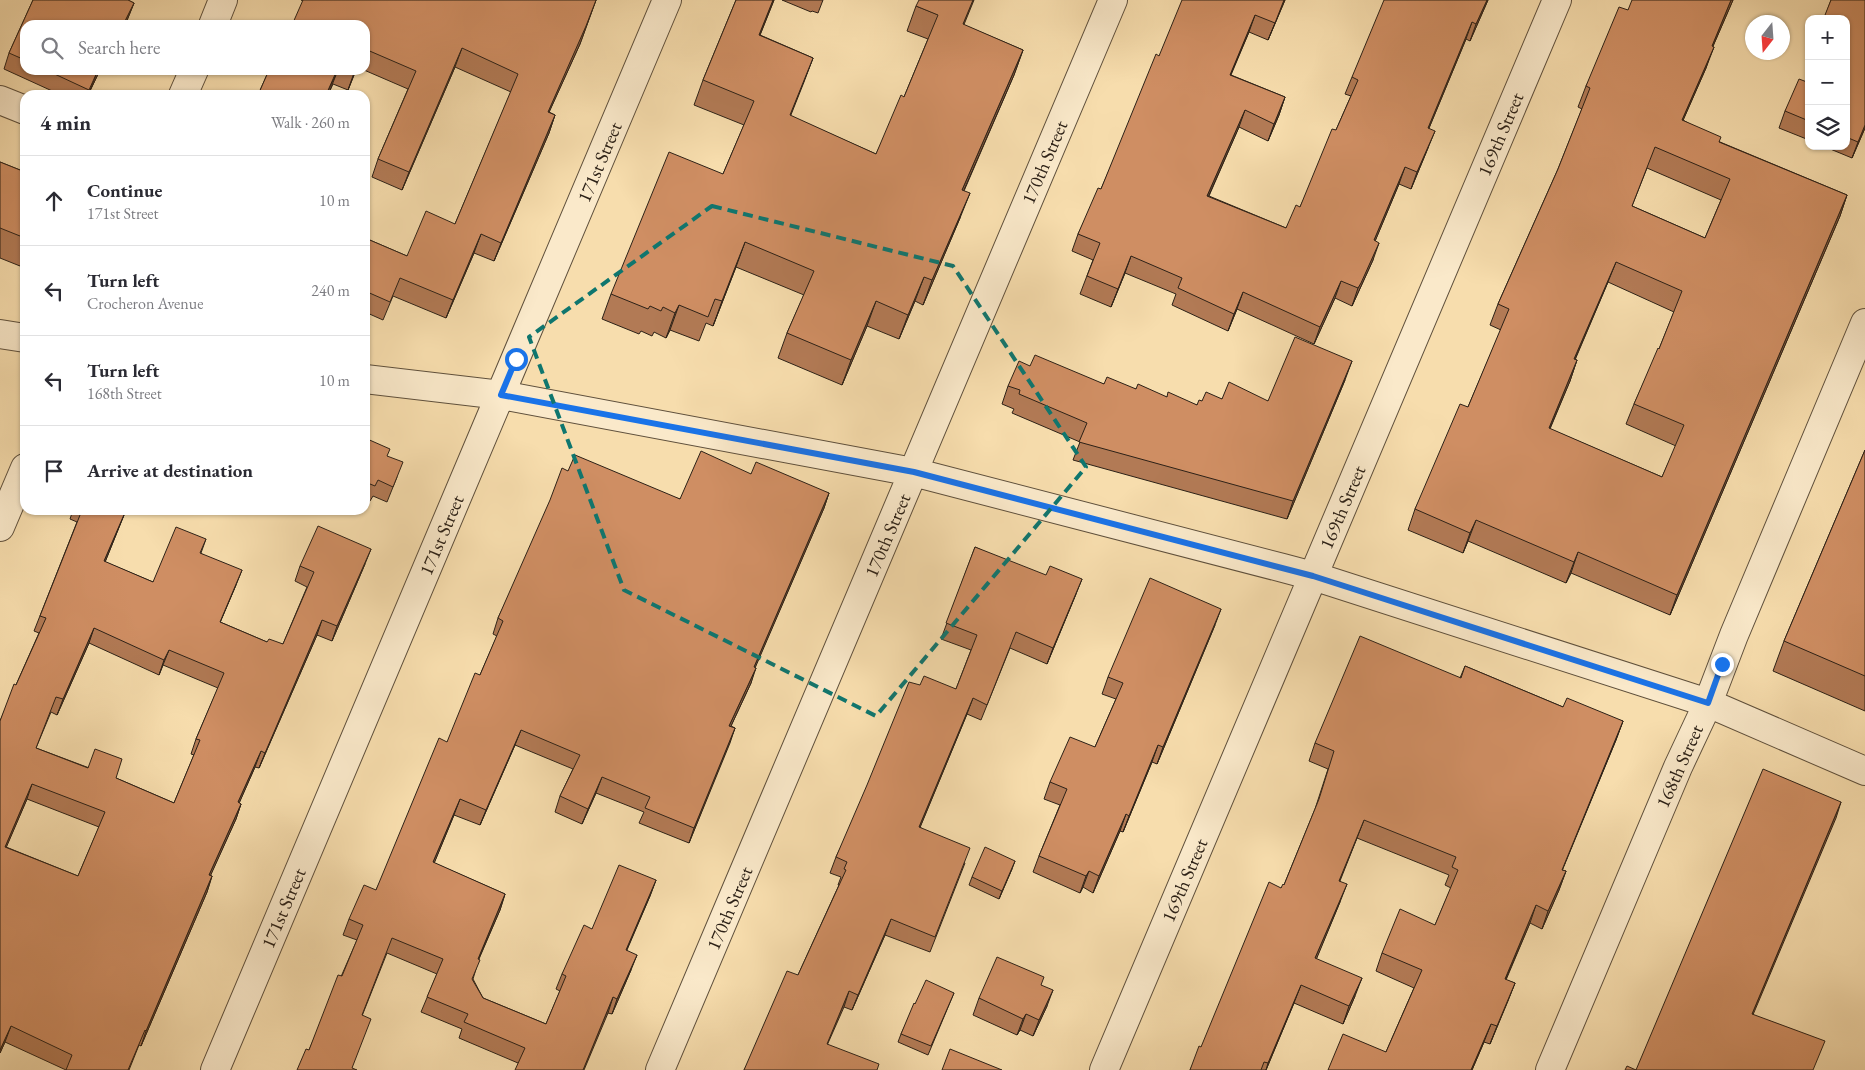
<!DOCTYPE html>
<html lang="en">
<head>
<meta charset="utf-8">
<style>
	:root { --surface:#fff; --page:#f7f7f7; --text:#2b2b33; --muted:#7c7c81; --line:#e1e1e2 }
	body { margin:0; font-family:"EB Garamond",serif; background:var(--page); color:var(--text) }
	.controls { position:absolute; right:15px; top:15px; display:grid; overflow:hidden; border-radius:10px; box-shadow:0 1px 4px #0004 }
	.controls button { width:45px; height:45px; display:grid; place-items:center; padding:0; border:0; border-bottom:1px solid var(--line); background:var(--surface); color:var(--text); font:25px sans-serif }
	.compass { position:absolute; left:1745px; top:15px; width:45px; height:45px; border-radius:50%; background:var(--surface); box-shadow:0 1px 4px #0004; rotate:197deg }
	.stop { position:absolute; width:15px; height:15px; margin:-11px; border:4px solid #1a73e8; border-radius:50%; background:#fff }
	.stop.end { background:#1a73e8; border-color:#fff; box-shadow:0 1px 5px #0008 }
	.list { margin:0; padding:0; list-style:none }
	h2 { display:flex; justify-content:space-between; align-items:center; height:65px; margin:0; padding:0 20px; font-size:21px }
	h2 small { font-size:16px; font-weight:400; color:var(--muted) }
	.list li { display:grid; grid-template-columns:32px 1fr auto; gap:15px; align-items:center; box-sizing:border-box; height:90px; padding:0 20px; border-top:1px solid var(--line) }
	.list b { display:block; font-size:19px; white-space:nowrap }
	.list p { margin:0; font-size:16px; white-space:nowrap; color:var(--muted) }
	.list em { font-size:16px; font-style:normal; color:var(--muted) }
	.icon { flex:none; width:28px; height:28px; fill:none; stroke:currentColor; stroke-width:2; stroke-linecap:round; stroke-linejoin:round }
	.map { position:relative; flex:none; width:1865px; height:1070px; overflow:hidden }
	.search { position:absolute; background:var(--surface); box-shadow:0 1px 4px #0004; left:20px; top:20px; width:350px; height:55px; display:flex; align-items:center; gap:12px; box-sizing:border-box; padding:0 18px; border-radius:15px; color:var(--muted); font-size:19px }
	.panel { position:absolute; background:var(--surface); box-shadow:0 1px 4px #0004; left:20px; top:90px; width:350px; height:425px; border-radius:15px }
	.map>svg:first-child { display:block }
</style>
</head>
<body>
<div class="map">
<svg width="1865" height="1070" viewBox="0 0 1865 1070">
	<rect width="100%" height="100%" fill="#f7ddad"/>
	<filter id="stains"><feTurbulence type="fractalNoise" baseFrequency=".004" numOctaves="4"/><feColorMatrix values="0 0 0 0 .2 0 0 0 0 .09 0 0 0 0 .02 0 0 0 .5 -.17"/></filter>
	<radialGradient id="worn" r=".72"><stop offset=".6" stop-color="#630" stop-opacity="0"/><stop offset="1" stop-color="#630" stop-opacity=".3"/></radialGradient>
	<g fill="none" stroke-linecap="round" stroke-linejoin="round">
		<defs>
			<path id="minor" d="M213,25L223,0
				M183,95L194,70
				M0,100L25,110
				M0,334L25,338
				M365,379L501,395L913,472L1283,568L1313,576L1708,703L1865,771
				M0,527L25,468
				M215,1070L667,0
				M660,1070L1113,0
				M1104,1070L1557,0
				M1550,1070L1678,767L1708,703L1734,635L1865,323"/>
		</defs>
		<use href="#minor" stroke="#5f503c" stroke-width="30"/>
		<use href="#minor" stroke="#fae9ca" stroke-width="28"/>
	</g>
	<path fill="#b27a55" stroke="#2c2117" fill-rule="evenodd" d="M33,0H128L134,3L125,25H25V70H100L88,95H61L4,69L9,53Z
		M301,0H596L580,44L549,112L555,115L549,133L494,261L474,253L446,318L393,296L383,320L365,312V238L407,256L455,224L511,92L455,67L402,190L372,177L378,159L408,89L364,70H365V25Z
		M736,0H774L760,35L813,58L790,116L876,154L904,97L928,39L907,31L916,6L964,25L1023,50L1014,75L964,191L960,218L923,305L915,301L899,339L867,326L842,385L778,358L787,333L804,295L736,267L713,326L706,323L699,341L670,330L666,338L654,332L652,336L641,331L639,334L602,319L611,294L723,174L744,125L694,105L703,80Z
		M782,0H823L818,13L812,11L811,12Z
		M1285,0L1268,40L1249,32L1231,75L1285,97L1279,115L1268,141L1239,127L1209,196L1286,228L1300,207L1336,130L1351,96L1345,94L1352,77L1488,0L1470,41L1466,39L1429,128L1428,148L1411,189L1399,184L1375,241L1373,260L1352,306L1335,298L1314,344L1237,309L1228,331L1172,305L1176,294L1125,273L1111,307L1080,294L1093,260L1072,251L1078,234L1101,189L1159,56Z
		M1733,0L1713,46L1706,68L1683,120L1720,142L1847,195L1840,216L1670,615L1571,573L1566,583L1468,541L1463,553L1408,530L1415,509L1468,407L1501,330L1490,325L1498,304L1558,169L1582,109L1578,107L1586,86L1628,10ZM1647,168L1721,200L1705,238L1632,206ZM1608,282L1674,312L1659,349L1634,404L1626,424L1676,446L1662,477L1550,429L1570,381L1577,360H1575Z
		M1831,0H1865V128L1852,158L1823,146H1846V19H1824Z
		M269,70H356L348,90L333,84L328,95H258Z
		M1809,78V140L1779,128L1785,111L1807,82Z
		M0,162L25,172V254L20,266L0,258Z
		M1030,366L1104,384L1136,389L1197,405L1202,401L1222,399L1268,401L1345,380L1287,519L1073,460L1080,442L1012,413L1014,409L1002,404L1008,386Z
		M365,438L387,456L397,477L387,502L373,496L370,501L365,499Z
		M1865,450V711L1773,671L1784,641Z
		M568,471L680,499L751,474L829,493L824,508L755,667L751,683L731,726L735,728L689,843L639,823L644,812L596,793L582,824L555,812L560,796L573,769L515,745L480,825L454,815L434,863L505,894L500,910L479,959L473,979L483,998L546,1024L560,991L556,989L562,974L592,929L656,880L650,896L627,950L631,970L612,1014L608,1013L518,1063L459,1038L462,1029L421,1012L437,974L387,953L362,1016L309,1050L357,940L343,935L349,919L376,890L480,675L497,636L493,634L498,618Z
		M73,510H126L105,562L153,582L206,539L201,553L236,585L220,622L267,642L283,644L307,587L295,581L300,566L365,564L332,641L317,635L259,768L255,767L239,803L241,804L236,819L210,876H212L207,892L141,1046L139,1045L129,1070H66L5,1042L0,1053V721L39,633L34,631L77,522L70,519ZM89,643L159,675L163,665L218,688L196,739L191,754L194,755L174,803L116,778L36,748L51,712L57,715ZM27,799L99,827L78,876L6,847Z
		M975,547L1076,594L1047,664L1010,648L981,720L967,714L920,827L965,863L930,952L885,935L852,1010L844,1007L744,1070L798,975L839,885H838L841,877L830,873L836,857L920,685L956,689L971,650L941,639Z
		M1215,625L1157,764L1152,762L1123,832L1120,831L1093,893L1083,887L1080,893L1033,872L1039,856L1060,805L1044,799L1050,782L1095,747L1116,699L1102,694L1108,677Z
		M1465,666L1563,707L1623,721L1616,740L1562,870L1566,871L1559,890L1542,929L1530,923L1506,980L1515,983L1490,1044L1484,1042L1472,1070H1328L1386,1052L1414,988L1376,971L1382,953L1435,925L1451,888L1445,885L1449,875L1357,838L1340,881V902L1316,959L1355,996L1343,1024L1294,1003L1266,1070H1190L1281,888L1284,885L1315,809L1328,769L1309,761L1315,743L1460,678Z
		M1012,869L999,899L969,885L972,877Z
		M1041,985L1047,1006L1033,1036L1020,1030L1017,1035L973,1015L979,998Z
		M954,993L928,1055L898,1042L901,1034L915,1004Z"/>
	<path fill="#916345" stroke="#2c2117" d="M596,0L580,44L541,130L548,112Z
		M773,0H774L750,60L759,35Z
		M973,0H974L954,49L963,24Z
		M1284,0H1285L1268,40L1275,23Z
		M1487,0H1488L1470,41L1476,24Z
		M1731,0H1733L1704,67L1712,46Z
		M134,3L128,18L125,25H123Z
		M1255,15L1249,32L1223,92L1230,75Z
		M1472,22L1466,39L1422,145L1428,128Z
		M1714,47L1706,68L1674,141L1682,120Z
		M462,48L455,67L402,190L409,172Z
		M1023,50L1014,75L953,215L962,190Z
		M813,58L804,82L781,140L790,115Z
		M98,70H100L88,95Z
		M338,70L328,95H326Z
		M355,70H356L348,90Z
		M1285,97L1279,115L1268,141L1274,124Z
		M1245,110L1239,127L1201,213L1207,196Z
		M555,115L549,133L494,261L501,243Z
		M1865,125V128L1852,158L1858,142Z
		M1435,131L1428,148L1411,189L1417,172Z
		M1405,167L1399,184L1368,258L1374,240Z
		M970,193L960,218L923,305L932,280Z
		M1847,195L1840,216L1670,615L1677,595Z
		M481,234L474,253L446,318L453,300Z
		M745,242L736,267L713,326L722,301Z
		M1379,243L1373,260L1352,306L1358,288Z
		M1131,256L1125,273L1111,307L1118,289Z
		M1616,262L1608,282L1566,380L1574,359Z
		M924,277L915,301L899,339L908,315Z
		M1341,281L1335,298L1314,344L1320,327Z
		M1243,292L1237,309L1228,331L1234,314Z
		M876,301L867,326L842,385L851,360Z
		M679,305L670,330L666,338L675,313Z
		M1577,360L1570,381L1541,449L1549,428Z
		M1352,361L1345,380L1287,519L1293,501Z
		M829,493L824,508L749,682L754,667Z
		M126,510L99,577L104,561Z
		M1476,520L1468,541L1463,553L1470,533Z
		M371,549L365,564L332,641L337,626Z
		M1578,552L1571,573L1566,583L1574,562Z
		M242,570L236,585L214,637L220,622Z
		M1082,579L1076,594L1047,664L1053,648Z
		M1221,609L1215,625L1157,764L1163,747Z
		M322,620L317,635L259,768L265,753Z
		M94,628L89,643L57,715L63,699Z
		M169,650L159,675L164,660Z
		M756,668L751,683L724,741L729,726Z
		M973,698L967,714L914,842L919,827Z
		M1623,721L1616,740L1555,888L1562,870Z
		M735,728L730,743L689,843L694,828Z
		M521,730L515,745L480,825L486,810Z
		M1158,745L1152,762L1123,832L1129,816Z
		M261,751L255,767L233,817L238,802Z
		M602,777L596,793L582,824L588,809Z
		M32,784L27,799L0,862L5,847Z
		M460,799L454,815L428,878L433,862Z
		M1841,802L1836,818L1747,1029L1752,1014Z
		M241,804L236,819L204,890L209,875Z
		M1126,814L1120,831L1093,893L1099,876Z
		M1364,820L1357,838L1332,899L1339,881Z
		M1015,861L1012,869L999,899L1002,891Z
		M1089,871L1083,887L1080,893L1086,876Z
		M1566,871L1559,890L1542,929L1548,911Z
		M212,876L207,892L141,1046L146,1031Z
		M656,880L650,896L620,965L626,950Z
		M1347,884L1340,902L1309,977L1315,958Z
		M505,894L500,910L472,974L478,959Z
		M1536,905L1530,923L1498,997L1505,979Z
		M891,919L885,935L852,1010L858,995Z
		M637,955L631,970L612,1014L617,999Z
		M1362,978L1355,996L1343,1024L1349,1006Z
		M1515,983L1508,1001L1490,1044L1497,1026Z
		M1301,985L1294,1003L1266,1070L1268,1063Z
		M1053,990L1047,1006L1033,1036L1039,1020Z
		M849,991L844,1007L821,1059L827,1044Z
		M613,997L608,1013L584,1070H583Z
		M1026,1014L1020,1030L1017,1035L1023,1019Z
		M1491,1024L1484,1042L1472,1070H1471Z
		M11,1026L5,1042L0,1053V1050Z"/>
	<path fill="#cf8e63" stroke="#2c2117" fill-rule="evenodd" d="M33,0H128L134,3L123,25H25V60L9,53Z
		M303,0H596L586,26L548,112L555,115L501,243L481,234L453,300L400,278L390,302L365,291V238L407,256L426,211L455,224L518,74L462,48L409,172L378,159L416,71L365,49V25H292Z
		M736,0H773L759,35L813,58L790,115L876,154L901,95L904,97L938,15L916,6L919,0H973L963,24L1023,50L962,190L970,193L932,280L924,277L908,315L876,301L851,360L787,333L814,271L745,242L722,301L715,299L708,317L679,305L675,313L663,307L661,311L650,306L648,309L611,294L669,152L723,174L754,101L703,80Z
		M1182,0H1284L1275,23L1255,15L1230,75L1285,97L1274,124L1245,110L1207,196L1286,228L1296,205L1300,207L1332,129L1336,130L1358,80L1352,77L1384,0H1487L1476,24L1472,22L1428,128L1435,131L1417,172L1405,167L1374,240L1379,243L1361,283L1358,288L1341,281L1320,327L1243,292L1234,314L1178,288L1182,278L1131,256L1118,289L1087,276L1100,243L1078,234L1098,188L1101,189L1156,54L1159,56Z
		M1632,0H1731L1712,46L1714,47L1682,120L1721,137L1719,142L1847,195L1677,595L1578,552L1574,562L1476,520L1470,533L1415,509L1460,404L1468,407L1509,309L1498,304L1558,169L1590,88L1586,86L1619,7L1628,10ZM1655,147L1730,179L1705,238L1632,206ZM1616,262L1682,291L1659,349L1658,348L1634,404L1684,425L1662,477L1549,428L1577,360L1574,359Z
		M1831,0H1865V125L1858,142L1846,137V19H1832L1825,15Z
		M46,70H98L89,90Z
		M269,70H337L326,95H258Z
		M1809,78V121L1785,111L1799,79L1807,82Z
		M0,162L25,172V238L0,228Z
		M1295,337L1352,361L1293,501L1079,442L1087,423L1019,394L1020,390L1008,386L1019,361L1030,366L1035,355L1104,384L1107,377L1136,389L1138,384L1167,397L1168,392L1197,405L1199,400L1202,401L1206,392L1222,399L1229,382L1268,401Z
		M365,438L390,449L387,456L403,462L393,487L378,480L375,486L365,482Z
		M1865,450V676L1784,641Z
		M701,451L751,474L756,462L829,493L754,667L756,668L729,726L735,728L694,828L645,808L650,797L602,777L588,809L560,796L580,755L521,730L486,810L460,799L433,862L505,894L478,959L480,960L472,979L483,998L546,1024L566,976L562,974L584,925L592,929L619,865L656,880L626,950L637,955L617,999L613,997L583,1070H515L525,1048L464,1022L468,1014L427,997L443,959L392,938L362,1015L371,1019L352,1068L357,1070H297L306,1049L309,1050L338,975L342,976L363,925L349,919L364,885L376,890L439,738L447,742L475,673L480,675L503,621L498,618L550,500L562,468L568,471L575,455L680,499Z
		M82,510H126L104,561L153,582L176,527L206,539L200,553L242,570L220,622L267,642L269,639L283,644L314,572L300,566L318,526L371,549L337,626L322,620L265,753L261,751L238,802L241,804L209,875L212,876L146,1031L145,1030L128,1070H66L72,1055L11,1026L0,1050V721L14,684L16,685L46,618L40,616ZM94,628L164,660L169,650L224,673L196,739L200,740L174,803L116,778L122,759L95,749L88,768L36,748L56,697L63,699ZM32,784L105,812L78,876L5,847Z
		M975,547L1046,575L1050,566L1082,579L1053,648L1016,632L987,705L973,698L919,827L970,848L935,937L891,919L858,995L849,991L827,1044L879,1064L877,1070H744L787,971L798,975L846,870L844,869L847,862L836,857L867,785L909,682L920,685L924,676L956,689L977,635L946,623Z
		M1150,578L1221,609L1163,747L1158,745L1129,816L1126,814L1099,876L1089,871L1086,876L1039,856L1067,789L1050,782L1070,737L1095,747L1123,683L1108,677Z
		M1360,636L1461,678L1465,666L1563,707L1567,698L1623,721L1562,870L1566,871L1548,911L1536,905L1505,979L1515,983L1497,1026L1491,1024L1471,1070H1328L1343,1034L1386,1052L1422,970L1382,953L1400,909L1435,925L1458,870L1452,867L1456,857L1364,820L1339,881L1347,884L1315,958L1362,978L1349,1006L1301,985L1268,1063L1264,1062L1261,1070H1190L1199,1046L1201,1047L1269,882L1281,888L1283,884L1284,885L1319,799L1334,751L1315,743Z
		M1763,769L1841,802L1752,1014L1825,1041L1813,1070H1625L1627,1066L1636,1070Z
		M985,847L1015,861L1002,891L972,877Z
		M997,957L1044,977L1041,985L1053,990L1039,1020L1026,1014L1023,1019L979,998Z
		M926,980L954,993L931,1046L901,1034L914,1003L915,1004Z
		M950,1049L1002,1070H942Z"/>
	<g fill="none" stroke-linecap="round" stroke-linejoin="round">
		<path stroke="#1a73e8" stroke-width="6" d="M516,359L501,395L914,472L1313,576L1708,703L1722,664"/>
	</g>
	<path fill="none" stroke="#0f766e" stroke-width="4" stroke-dasharray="10 6" stroke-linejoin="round" d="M712,206L953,266L1086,467L876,716L624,590L529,337Z"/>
	<g text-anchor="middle" stroke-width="4.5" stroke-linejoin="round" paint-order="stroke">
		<g font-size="19" fill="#2c2117" stroke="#fae9ca">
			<text transform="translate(1500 134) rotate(-67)" y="7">169th Street</text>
			<text transform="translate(599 162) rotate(-67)" y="7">171st Street</text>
			<text transform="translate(1044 162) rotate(-67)" y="7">170th Street</text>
			<text transform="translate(1342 507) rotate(-67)" y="7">169th Street</text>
			<text transform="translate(441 535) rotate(-67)" y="7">171st Street</text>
			<text transform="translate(887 535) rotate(-67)" y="7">170th Street</text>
			<text transform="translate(1679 766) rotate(-66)" y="7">168th Street</text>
			<text transform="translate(1184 880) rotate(-67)" y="7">169th Street</text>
			<text transform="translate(283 908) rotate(-67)" y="7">171st Street</text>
			<text transform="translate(729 908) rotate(-67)" y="7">170th Street</text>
		</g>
	</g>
	<rect width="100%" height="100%" filter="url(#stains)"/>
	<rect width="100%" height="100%" fill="url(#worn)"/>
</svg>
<div class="controls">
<button>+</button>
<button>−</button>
<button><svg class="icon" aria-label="layers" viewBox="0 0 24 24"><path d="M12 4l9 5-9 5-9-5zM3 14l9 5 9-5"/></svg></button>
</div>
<svg class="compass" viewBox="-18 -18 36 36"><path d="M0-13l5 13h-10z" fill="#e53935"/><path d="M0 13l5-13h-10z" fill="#7c7c81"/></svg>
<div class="stop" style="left:516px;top:359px"></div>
<div class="stop end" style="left:1722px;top:664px"></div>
<div class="search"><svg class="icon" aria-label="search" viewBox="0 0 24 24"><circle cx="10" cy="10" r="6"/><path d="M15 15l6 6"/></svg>Search here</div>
<section class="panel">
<h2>4 min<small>Walk · 260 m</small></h2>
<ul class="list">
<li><svg class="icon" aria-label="ahead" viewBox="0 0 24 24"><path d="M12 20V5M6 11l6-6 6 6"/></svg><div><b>Continue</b><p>171st Street</p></div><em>10 m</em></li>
<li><svg class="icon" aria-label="left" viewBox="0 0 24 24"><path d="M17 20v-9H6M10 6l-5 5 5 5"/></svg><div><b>Turn left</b><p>Crocheron Avenue</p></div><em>240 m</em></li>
<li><svg class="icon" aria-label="left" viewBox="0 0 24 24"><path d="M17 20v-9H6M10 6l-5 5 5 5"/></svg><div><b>Turn left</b><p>168th Street</p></div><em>10 m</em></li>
<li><svg class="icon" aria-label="arrive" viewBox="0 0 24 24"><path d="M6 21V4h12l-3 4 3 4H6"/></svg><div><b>Arrive at destination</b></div></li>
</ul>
</section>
</div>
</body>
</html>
